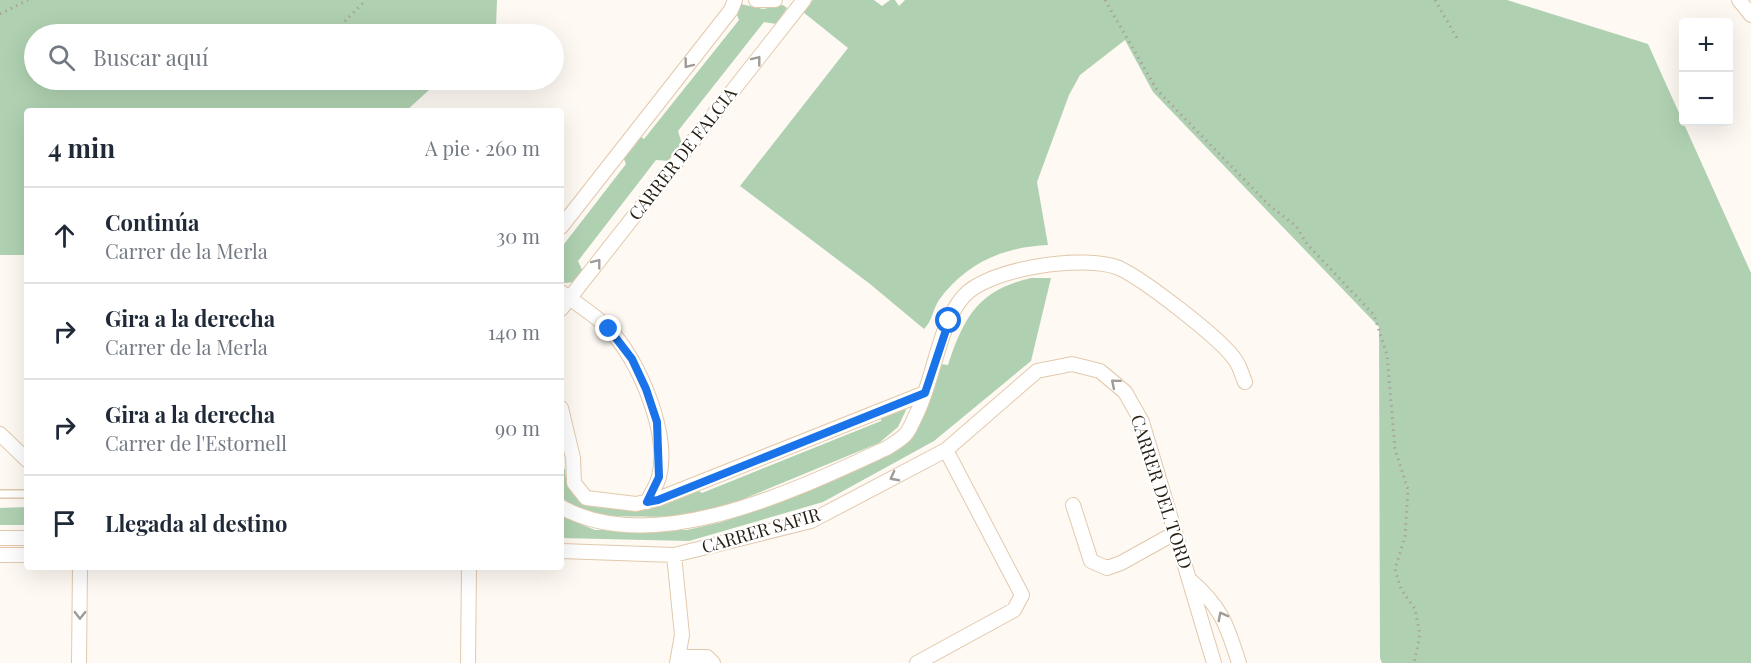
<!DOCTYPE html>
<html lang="es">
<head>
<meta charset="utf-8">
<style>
	:root { --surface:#fff; --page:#f2f2f3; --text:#1f2937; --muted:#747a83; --line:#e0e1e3 }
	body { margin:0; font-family:"Playfair Display",serif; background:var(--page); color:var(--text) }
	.controls { position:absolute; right:18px; top:18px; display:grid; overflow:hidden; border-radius:6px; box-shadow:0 6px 24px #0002 }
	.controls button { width:54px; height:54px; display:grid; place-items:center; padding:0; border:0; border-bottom:2px solid var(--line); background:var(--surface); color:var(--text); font:30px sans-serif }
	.stop { position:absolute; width:18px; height:18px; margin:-14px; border:4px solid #1a73e8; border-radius:50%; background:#fff }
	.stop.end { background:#1a73e8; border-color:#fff; box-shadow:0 2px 6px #0008 }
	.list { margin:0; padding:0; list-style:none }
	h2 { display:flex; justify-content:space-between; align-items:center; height:78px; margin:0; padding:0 24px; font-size:26px }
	h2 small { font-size:20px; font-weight:400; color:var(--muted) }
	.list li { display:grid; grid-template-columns:39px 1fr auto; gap:18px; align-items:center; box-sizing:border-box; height:96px; padding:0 24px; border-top:2px solid var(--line) }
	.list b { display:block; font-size:22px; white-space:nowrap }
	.list p { margin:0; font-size:20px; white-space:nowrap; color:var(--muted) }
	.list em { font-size:20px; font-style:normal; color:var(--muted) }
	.icon { flex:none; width:33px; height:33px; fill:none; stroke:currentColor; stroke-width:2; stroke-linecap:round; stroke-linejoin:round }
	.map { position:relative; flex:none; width:1751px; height:663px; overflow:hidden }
	.search { position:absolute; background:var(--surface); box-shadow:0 6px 24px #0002; left:24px; top:24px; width:540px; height:66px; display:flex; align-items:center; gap:15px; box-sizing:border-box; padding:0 21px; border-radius:33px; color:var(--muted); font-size:22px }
	.panel { position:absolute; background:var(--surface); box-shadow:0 6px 24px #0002; left:24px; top:108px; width:540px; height:462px; border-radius:6px }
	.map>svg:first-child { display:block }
</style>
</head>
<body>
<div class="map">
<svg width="1751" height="663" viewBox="0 0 1751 663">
	<rect width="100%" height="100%" fill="#fef9f3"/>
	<path fill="#afd1b1" d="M0,0H497L496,27L488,34H34V80H440L406,111H27V255H0Z
		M813,0H874L882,6L890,0H895L899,6L905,0H1507L1648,44L1751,273V663H1382L1380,658L1379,327L1153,92L1125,40L1080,75L1069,95L1037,182L1048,245C1003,247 966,263 939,300C933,309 932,322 924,329L870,284L740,186L848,48L803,12Z
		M741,4L763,9L783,5L787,8L776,24L764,22L678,131L682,144L669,161L656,160L578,261L583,272L575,282L565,283L561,280V248L626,164L621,152L636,133L644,139L739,20L734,7Z
		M1031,278H1051L1031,361L934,441L823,502L689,541L561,538V516L595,530H687L722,522L768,505L888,454L940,364L948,365C964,316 979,290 1031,278Z
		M901,404L906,410L898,427L879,443L719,509L674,517L598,516L572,506L561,497V468L565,469C568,536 657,498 693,487L702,493L881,421L883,409Z
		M27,507V525H0V508Z"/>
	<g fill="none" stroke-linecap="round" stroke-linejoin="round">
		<defs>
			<path id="service" d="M0,494H27"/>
			<path id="minor" d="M756,0H775
				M1739,0L1751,15
				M561,227L731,10L735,0
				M561,292C577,304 595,315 608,328C639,359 670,434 659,477C657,485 651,494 647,502
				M561,309L804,0
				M561,408L573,458L574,483L586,498L636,504L658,499L925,393
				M0,434L27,460
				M1073,505L1091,561L1107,568L1121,563L1175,533
				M561,507C655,559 798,489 887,448C893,444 900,440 905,435C910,430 913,421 916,415C934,380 938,326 963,297C987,268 1085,254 1119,268C1143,279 1222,339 1236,361C1240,367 1242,375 1245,382
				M0,538H27
				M561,551L674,555L811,521L946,450L1037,371L1072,364L1100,371L1125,392L1142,422L1214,663
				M0,555H27
				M674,555L682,635L677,663
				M1189,579C1221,606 1227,625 1239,663
				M680,657H707L713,663
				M79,663L80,567
				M468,663L469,567
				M917,663L1014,610L1022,595L946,450"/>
		</defs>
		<use href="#service" stroke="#e2c9ac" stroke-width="10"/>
		<use href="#minor" stroke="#e2c9ac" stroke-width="16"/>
		<path stroke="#a9a39b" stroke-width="3" stroke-dasharray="1.5 4.5" stroke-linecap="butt" d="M1105,0L1157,90L1270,206L1296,226L1307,244L1374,315L1387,355L1395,449L1408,490L1405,536L1395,569L1401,589L1415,609L1420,635L1414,663
			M1435,0L1457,38
			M0,14L28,0
			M332,34L366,0"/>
		<use href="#service" stroke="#fff" stroke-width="7"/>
		<use href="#minor" stroke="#fff" stroke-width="14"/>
	</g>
	<defs><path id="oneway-chevron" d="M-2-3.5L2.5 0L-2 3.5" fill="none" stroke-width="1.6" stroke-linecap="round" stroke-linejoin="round" transform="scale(1.5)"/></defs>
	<g stroke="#9f9b96">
		<use href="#oneway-chevron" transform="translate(757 60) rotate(-52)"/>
		<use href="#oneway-chevron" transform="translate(688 64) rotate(128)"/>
		<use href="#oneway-chevron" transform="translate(597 263) rotate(-52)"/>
		<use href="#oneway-chevron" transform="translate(1115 383) rotate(-140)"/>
		<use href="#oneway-chevron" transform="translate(894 477) rotate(152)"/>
		<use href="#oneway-chevron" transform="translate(80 615) rotate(91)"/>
		<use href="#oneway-chevron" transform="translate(1222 616) rotate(-118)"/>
	</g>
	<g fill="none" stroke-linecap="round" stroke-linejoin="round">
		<path stroke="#1a73e8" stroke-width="8" d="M609,329L632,359L646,389L657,422L659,477L647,502L658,500L925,393L949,321"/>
	</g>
	<g text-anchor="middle" stroke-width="4.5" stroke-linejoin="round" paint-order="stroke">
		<g font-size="18" fill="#292015" stroke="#fff">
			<text transform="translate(683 154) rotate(-52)" y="6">CARRER DE FALCIA</text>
			<text transform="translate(1161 492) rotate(72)" y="6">CARRER DEL TORD</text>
			<text transform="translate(761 531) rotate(-16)" y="6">CARRER SAFIR</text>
		</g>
	</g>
</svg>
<div class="controls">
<button>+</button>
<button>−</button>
</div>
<div class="stop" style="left:949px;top:321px"></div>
<div class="stop end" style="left:609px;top:329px"></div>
<div class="search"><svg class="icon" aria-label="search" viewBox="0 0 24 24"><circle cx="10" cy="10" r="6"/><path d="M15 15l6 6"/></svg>Buscar aquí</div>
<section class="panel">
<h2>4 min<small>A pie · 260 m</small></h2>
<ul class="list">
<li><svg class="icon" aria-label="ahead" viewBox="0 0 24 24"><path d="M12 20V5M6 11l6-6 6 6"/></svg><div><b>Continúa</b><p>Carrer de la Merla</p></div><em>30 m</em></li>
<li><svg class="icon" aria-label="right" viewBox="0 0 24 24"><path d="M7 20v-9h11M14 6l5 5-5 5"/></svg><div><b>Gira a la derecha</b><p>Carrer de la Merla</p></div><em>140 m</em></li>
<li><svg class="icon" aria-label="right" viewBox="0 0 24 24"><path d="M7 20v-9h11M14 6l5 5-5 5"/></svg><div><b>Gira a la derecha</b><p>Carrer de l'Estornell</p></div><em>90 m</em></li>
<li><svg class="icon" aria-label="arrive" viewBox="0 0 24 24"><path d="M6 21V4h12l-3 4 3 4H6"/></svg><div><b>Llegada al destino</b></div></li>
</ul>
</section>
</div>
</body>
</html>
